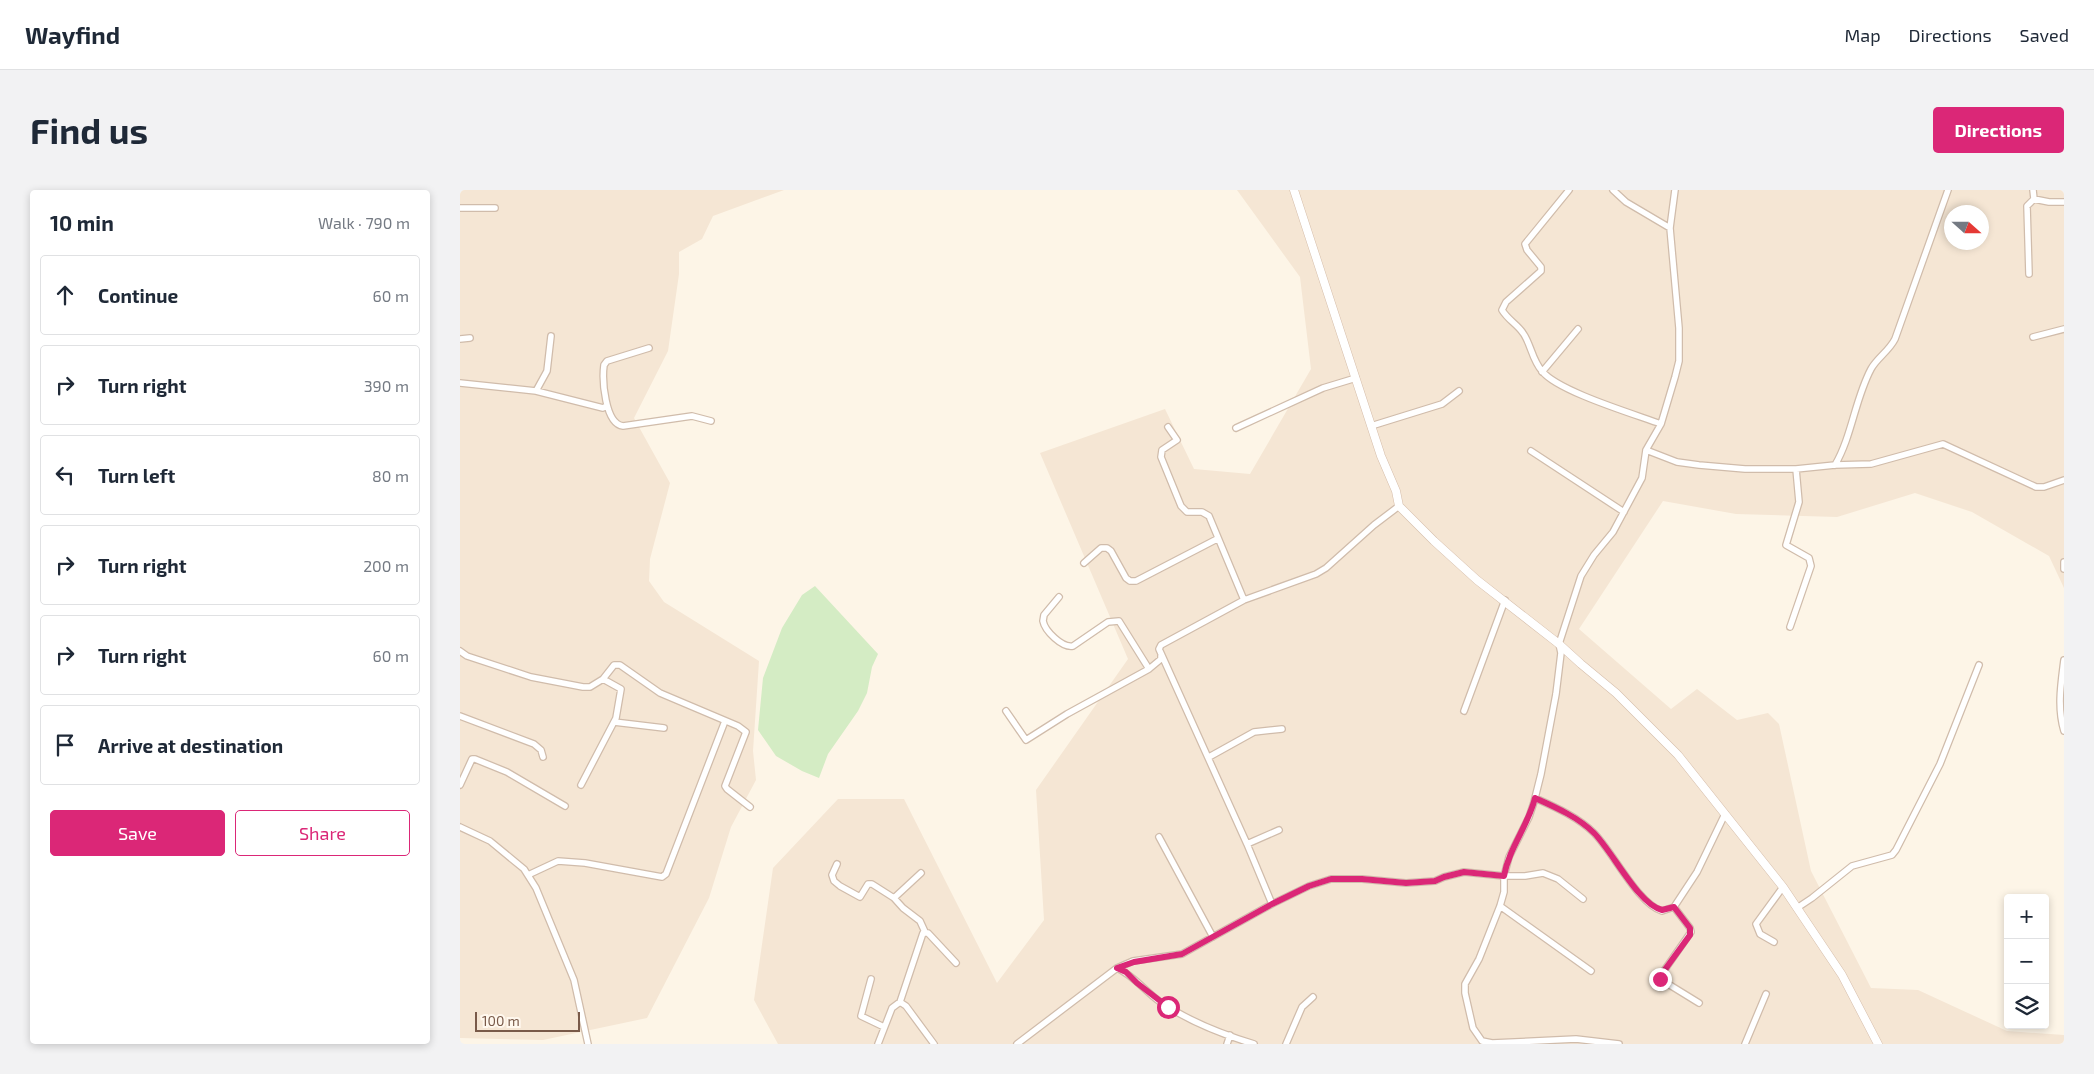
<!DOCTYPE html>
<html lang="en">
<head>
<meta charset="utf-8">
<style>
	:root { --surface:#fff; --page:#f2f2f3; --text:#1f2937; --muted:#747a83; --line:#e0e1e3; --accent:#db2777 }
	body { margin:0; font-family:"Exo 2",sans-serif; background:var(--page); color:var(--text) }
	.controls { position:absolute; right:15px; bottom:15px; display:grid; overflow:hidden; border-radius:5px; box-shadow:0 2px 8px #0003 }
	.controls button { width:45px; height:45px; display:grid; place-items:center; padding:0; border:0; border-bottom:1px solid var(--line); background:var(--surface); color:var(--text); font:25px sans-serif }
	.compass { position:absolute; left:1484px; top:15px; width:45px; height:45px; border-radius:50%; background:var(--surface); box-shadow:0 2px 8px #0003; rotate:111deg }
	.scale { position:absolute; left:15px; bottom:12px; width:105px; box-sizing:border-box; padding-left:5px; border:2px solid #795a49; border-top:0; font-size:14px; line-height:18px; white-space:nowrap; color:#795a49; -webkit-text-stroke:4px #fff8ee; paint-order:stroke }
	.stop { position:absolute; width:15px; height:15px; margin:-11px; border:4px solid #db2777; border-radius:50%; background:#fff }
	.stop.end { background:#db2777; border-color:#fff; box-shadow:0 1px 5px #0008 }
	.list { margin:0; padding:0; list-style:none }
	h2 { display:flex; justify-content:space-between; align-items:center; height:65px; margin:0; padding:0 20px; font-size:21px }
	h2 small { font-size:16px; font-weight:400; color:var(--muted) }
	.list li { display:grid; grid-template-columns:32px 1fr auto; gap:15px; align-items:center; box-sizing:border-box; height:80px; margin:0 10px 10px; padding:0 10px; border:1px solid var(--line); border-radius:5px }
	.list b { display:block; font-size:19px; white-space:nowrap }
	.list em { font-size:16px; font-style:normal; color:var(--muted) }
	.actions { display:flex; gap:10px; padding:15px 20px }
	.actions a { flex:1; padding:11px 0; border:1px solid var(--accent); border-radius:5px; text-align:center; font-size:18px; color:var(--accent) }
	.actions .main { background:var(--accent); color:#fff }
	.icon { flex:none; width:28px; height:28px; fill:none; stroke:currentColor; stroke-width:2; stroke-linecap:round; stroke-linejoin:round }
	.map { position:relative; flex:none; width:1604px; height:854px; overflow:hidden; border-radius:5px }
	header { display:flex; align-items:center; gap:30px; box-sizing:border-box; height:70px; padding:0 25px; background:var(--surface); border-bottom:1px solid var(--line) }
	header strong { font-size:24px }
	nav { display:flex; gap:28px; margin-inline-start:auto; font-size:18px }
	.intro { display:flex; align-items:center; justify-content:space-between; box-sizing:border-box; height:120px; padding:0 30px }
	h1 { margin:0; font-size:35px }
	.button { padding:12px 22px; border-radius:5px; background:var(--accent); color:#fff; font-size:18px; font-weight:700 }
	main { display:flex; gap:30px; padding:0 30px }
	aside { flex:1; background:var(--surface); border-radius:5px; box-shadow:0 2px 8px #0003 }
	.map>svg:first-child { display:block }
</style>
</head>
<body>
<header>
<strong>Wayfind</strong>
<nav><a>Map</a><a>Directions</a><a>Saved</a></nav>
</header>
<div class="intro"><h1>Find us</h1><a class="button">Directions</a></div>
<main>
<aside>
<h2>10 min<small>Walk · 790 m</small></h2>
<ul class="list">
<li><svg class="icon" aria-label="ahead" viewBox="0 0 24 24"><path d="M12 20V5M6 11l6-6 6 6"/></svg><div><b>Continue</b></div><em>60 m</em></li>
<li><svg class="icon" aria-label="right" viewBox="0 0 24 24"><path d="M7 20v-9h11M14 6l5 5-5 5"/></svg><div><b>Turn right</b></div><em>390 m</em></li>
<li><svg class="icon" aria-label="left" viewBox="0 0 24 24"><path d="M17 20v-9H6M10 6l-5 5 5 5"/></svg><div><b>Turn left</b></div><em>80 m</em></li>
<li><svg class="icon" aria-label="right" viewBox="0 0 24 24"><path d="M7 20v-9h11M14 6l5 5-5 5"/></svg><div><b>Turn right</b></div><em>200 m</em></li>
<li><svg class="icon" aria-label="right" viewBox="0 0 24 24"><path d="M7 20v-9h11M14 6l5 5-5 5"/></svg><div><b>Turn right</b></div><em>60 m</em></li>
<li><svg class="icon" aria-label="arrive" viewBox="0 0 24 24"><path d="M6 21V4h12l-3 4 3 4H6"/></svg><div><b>Arrive at destination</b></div></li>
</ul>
<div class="actions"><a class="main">Save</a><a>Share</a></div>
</aside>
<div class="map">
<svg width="1604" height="854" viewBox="0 0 1604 854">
	<rect width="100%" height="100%" fill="#fdf5e7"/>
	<path fill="#f5e6d4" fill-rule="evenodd" d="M0,0H324L253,26L242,49L219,62V84L208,161L174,228L210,293L190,369L189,391L204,412L299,471L293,561L296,590L271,637L249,708L187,828L83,850L0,848Z
		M777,0H1604V398L1589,366L1512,322L1455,303L1377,327L1276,324L1203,311L1119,439L1211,519L1237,499L1277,530L1308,523L1319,534L1351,681L1411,798L1458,800L1547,841L1604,845V854H318L294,810L313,678L378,609H444L537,793L584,730L576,600L668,469L580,263L705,219L734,279L790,284L851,179L840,87ZM1492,22H1522V52H1492Z"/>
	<path fill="#d4ecc4" d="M355,396L418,464L412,477L407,503L398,521L368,564L359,588L342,581L316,566L298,540L303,488L322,438L342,405Z"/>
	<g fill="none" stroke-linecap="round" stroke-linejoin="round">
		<defs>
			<path id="street" d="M1109,0L1065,54L1067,60L1081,77V81L1046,112L1042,120C1048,130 1057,134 1063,143C1071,154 1072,170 1082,181C1097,201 1174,224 1201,234
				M1153,0L1166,12L1210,38
				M1573,0L1574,9L1589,12H1604
				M0,18H35
				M1569,84L1567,16L1574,9
				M1573,147L1604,139
				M0,149L10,148
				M189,158L147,171L144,175C142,190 145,234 163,236L232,226L251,231
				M1082,182L1118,139
				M0,193L76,201L143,218L146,216
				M76,201L87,181L91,146
				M911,236L982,214L999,201
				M708,237L717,250L702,260L701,267L721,316L727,322H742L749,326L784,410
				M776,238L863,198L896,188
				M1186,260L1217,272L1239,275L1285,279H1336L1375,275L1411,274L1483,254L1576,297H1584L1604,290
				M1071,261L1164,322
				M1375,275C1392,246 1395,209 1411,179C1417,168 1429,161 1435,149L1488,0
				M1604,372V379
				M624,373L641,358H647L651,361L666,388L670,391H676L757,349
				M599,407L584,425L583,431C585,441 602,458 613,456L648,432L659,431L689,479
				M1330,437L1351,376L1349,368L1326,355L1339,312L1336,279
				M0,461L7,466L71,487L123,497H130L143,489L154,475H160L200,503L278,536L286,542L265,596L267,599L290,617
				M1604,470C1601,494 1597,517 1604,541
				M546,521L566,550L607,524L689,479L701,469V466
				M1004,521L1045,410
				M0,526L74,554L81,560L83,567
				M154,532L204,538
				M749,567L794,542L822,539
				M0,595L12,569H15L47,582L105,616
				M121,595L156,528L161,499L143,489
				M1075,608C1095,617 1118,627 1134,643C1153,662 1178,714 1202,721L1214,717L1237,682L1265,624
				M0,637L30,651L64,679L76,698L114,790L128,854
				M699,647L753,747
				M787,654L819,640
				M377,674L372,685L374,691L380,696L400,707L408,694H412L434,708L443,718L460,731L465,742
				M68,685L98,671L125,673L202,687L206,684L265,531
				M434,708L461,683
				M812,714L787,654L699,459L701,455L784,410L856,384L866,378L914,335L939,316
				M1040,716L1131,781
				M1214,717L1230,738L1231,742L1201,785L1200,789L1239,813
				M1337,718L1352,708L1392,676L1432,665L1436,660L1480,574L1519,475
				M1314,752L1300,744L1296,734L1323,697
				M657,778C673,785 685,801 699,811C728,831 761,844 794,854
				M411,789L401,826L424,837
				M440,812L463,743H468L496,773
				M418,854L432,818L440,812L446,816L474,854
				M557,854L657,778L673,771L722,764L812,714L849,696L871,689H902L946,693L975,691L984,687L1004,682L1044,686H1065L1083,683L1098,689L1123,709
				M767,854L770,845
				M826,854L842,817L853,807
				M1159,854L1116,849L1032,853L1022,851L1013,838L1005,803V794L1019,769L1040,716L1044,702V686L1049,667L1069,627L1074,612L1081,584L1096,504L1101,463L1099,454L1121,386L1134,365L1153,342L1182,288L1186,260L1201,234L1215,187L1219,171V138L1210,38L1215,0
				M1285,854L1306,804"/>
			<path id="secondary" d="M834,0L921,266L936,301L939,316L974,351L1017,390L1099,454L1121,474L1156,503L1218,565L1323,697L1382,785L1418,854"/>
		</defs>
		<use href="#street" stroke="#d0bcab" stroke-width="8"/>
		<use href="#secondary" stroke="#d6beab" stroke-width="9"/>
		<use href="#street" stroke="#fff" stroke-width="5.5"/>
		<use href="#secondary" stroke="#fff" stroke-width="8"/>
	</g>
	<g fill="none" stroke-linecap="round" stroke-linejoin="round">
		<path stroke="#db2777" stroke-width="6" d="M708,817L677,793L666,782L657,778L674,772L722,764L812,714L849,696L871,689H902L946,693L975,691L984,687L1004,682L1044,686C1049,658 1068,636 1075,608C1095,617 1118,627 1134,643C1153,662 1178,714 1202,720L1214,717L1230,738V745L1201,785L1200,789"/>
	</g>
</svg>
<div class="controls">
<button>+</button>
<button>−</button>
<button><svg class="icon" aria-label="layers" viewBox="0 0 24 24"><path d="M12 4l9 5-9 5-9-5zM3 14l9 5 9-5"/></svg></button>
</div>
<svg class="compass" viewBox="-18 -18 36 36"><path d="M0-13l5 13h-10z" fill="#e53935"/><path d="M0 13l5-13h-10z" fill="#747a83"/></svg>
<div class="scale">100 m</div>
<div class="stop" style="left:708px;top:817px"></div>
<div class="stop end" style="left:1200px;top:789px"></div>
</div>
</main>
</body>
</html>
